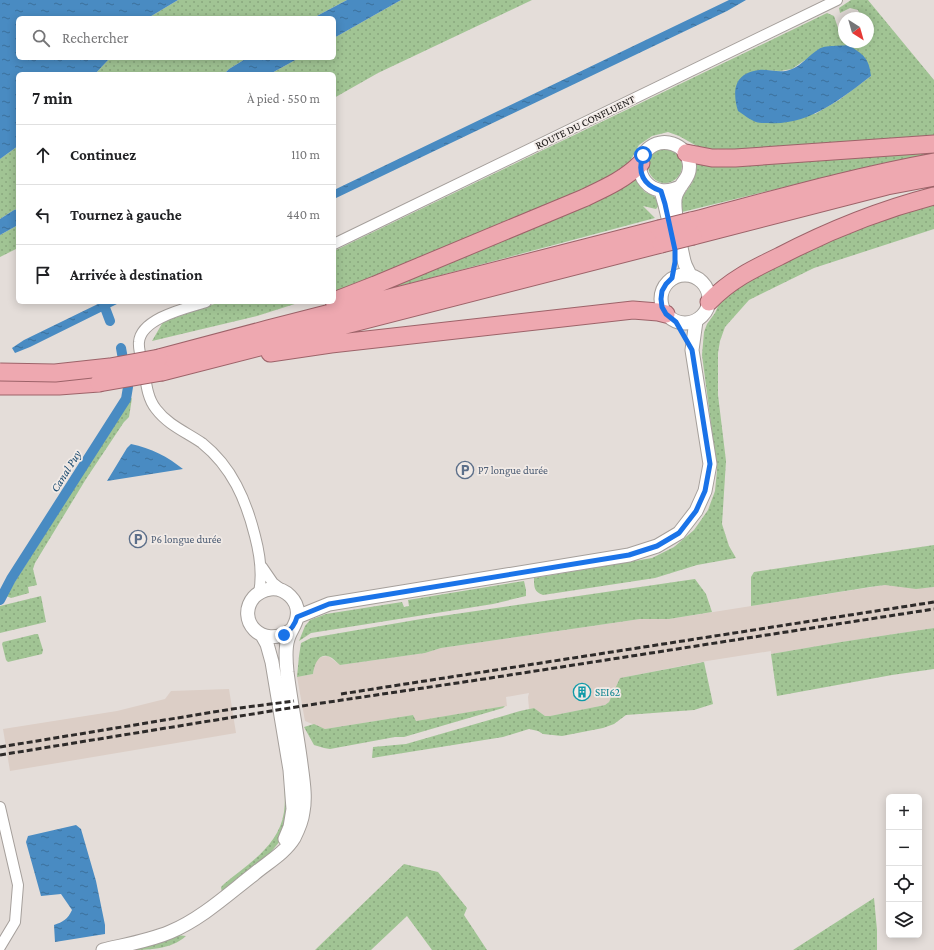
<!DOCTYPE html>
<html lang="fr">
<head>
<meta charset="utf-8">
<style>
	:root { --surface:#fff; --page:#f2f2f2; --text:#202124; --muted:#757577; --line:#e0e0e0 }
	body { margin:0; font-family:"Crimson Pro",serif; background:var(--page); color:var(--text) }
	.controls { position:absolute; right:12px; bottom:12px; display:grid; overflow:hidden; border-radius:6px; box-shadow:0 2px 10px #0003 }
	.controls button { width:36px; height:36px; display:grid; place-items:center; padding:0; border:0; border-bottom:1px solid var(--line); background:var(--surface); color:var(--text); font:20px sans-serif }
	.compass { position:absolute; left:838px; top:12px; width:36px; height:36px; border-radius:50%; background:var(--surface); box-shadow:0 2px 10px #0003; rotate:143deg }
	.stop { position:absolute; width:12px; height:12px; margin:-9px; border:3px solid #1a73e8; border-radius:50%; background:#fff }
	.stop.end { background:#1a73e8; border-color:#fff; box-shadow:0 1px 4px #0008 }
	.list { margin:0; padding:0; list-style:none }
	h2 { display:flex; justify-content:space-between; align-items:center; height:52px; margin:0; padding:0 16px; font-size:17px }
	h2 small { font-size:13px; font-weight:400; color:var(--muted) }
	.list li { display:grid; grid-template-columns:26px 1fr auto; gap:12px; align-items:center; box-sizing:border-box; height:60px; padding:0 16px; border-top:1px solid var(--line) }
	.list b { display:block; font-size:15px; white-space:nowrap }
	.list em { font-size:13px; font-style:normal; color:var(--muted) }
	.icon { flex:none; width:22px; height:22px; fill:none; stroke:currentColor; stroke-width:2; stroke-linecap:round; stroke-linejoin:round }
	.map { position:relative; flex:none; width:934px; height:950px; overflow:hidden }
	.search { position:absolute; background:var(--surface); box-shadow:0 2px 10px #0003; left:16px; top:16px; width:320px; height:44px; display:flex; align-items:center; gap:10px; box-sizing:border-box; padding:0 14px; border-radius:6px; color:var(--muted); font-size:15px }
	.panel { position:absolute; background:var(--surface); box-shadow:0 2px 10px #0003; left:16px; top:72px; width:320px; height:232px; border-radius:6px }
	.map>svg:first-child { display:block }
</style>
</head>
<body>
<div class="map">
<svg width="934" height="950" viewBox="0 0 934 950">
	<defs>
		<pattern id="grass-dots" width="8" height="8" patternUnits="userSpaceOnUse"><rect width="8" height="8" fill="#a1c494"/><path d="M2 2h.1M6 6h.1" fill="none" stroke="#89a77e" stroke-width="1.8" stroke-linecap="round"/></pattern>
		<pattern id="water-ripples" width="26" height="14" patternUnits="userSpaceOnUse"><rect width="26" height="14" fill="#498bc2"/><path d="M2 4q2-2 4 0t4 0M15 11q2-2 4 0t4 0" fill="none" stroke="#3b709c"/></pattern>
	</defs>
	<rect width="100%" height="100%" fill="#e4ddd9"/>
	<path fill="#dccec6" d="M885,585L925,588L934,587V628L841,642L771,654V651L707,661L620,678L609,702L605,705L550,716H545L534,708L529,709L528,697L529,693L506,697L507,706L416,721L413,715L325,729L305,721L297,677L313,674L314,665L317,660L321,657L328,656L340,665L425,653L441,648L640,619H669Z
		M229,689L236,733L10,771L3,729L117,711L165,699L171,691Z"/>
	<path fill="url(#grass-dots)" fill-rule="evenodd" d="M178,0H347L313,18H148Z
		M401,0H532L378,73L334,98V74H270L299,58H334V38Z
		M851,0H868L934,80V138L720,151L704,150L679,136L668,132L652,136L639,145L627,167L614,175L567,198L334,292V251L827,13L834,16L841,37L844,35V42H868V18H861L858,10L850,8L840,13L839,8ZM805,60L871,76L839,100L815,114L758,70L780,71L792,69Z
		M110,58H247L229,69L224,74H95Z
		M18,146V209L14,210L0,219V159Z
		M648 166a17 17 0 1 1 34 0a17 17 0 1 1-34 0Z
		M931,152L929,154L884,163L682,212C680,195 684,196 692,183C695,177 696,169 697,162Z
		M634,176L640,186L645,192L654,196L660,204L656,209L643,206L655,218L385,290V286Z
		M934,204V229L814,268L749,300L725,327L720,341L718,353V395L726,461L722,524L729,546L736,558L697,565L655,578L543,595C534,592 534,587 534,578L652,558L674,547L694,530L708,510L715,491L717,470L702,355L704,332L707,324L715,313L719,304L725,296L735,288L799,255L845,234L889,216Z
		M18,225V248L0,257V235Z
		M220,302H301L257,316L152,341L163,322Z
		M132,398L129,417L124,422L86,479L35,563L33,569L37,585L28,587L29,593L11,598L6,596L130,399Z
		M934,545V587L916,589L885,585L870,587L751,606V577L754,572Z
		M695,579L706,594L712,612L669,619H640L441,648L425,653L340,665C337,663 335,660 332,658C319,650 314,665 313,674L297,677L299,656L301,643L311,638L421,619Z
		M524,581L526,590V596L493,604L311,633L299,641L305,626L310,620L326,614L402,602L404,607L409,606L408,600Z
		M41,596L46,622L0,633V606Z
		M934,628V669L892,675L777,696L771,654L841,642Z
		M36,634H38L43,650L42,654L8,662L6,660L2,644L3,642Z
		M704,662L713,704L694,710L626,715L614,724L603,728L562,736L543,734L538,731L529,729L503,737L372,758L373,747L406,744L520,711L534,708L545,716H550L605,705L609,702L620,678Z
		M505,706L503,708L404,737H395L330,749L324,748L314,745L304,727L314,724L325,729L413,715L416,721Z
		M287,765L289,818L280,841L271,852L222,893L221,887L224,884C248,864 279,846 284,812C286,798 284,783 283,769Z
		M404,864L438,872L467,908L464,915L487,950H432L407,916L371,950H315Z
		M874,898L877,930V950H793Z
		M177,935L186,936C171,950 147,950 127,950Z"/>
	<path fill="url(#water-ripples)" d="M0,0H178L148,18H18V58H110L95,74H18V146L0,159Z
		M347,0H401L334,38V18H313Z
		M729,0H746L727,11L334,199V190Z
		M849,45C863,55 869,57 871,76C841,99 808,126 768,123C764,123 759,123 756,122C750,120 743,114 738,111C732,91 734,73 759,70C769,69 782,74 792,69C802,65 810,54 819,49C824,45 842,46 849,45Z
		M247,58H299L270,74H224L229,69Z
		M18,209V225L0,235V219L14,210Z
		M102,302H121L30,347L15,353L12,348L24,340Z
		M131,444C151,448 168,457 183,469L107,481L127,448Z
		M76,825L81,829L96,881L105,925V934L55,942L54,925C63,922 68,919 72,910L61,894L41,896L26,842L28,836Z"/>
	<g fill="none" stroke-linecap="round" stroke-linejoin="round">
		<path stroke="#498bc2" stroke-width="10" d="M104,305L110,321
			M0,600L11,579L126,399L128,387L121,348"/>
		<defs>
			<path id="minor" d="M334,244L837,0
				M206,302C187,308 141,318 139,342C138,350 142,361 144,369C146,382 147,398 156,409C168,425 186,432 202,443C232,467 246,500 255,536C260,555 263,573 259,593
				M262,567L273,583L282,590
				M0,807L18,885L15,922L0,947"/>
			<path id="tertiary" d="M681,186C652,203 626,170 648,149C662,136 686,144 689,162C692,177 681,182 676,195C672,205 681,249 684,261C685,266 688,270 690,275
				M661,191L665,205L670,226
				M661 299a24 24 0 1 1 48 0a24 24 0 1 1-48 0Z
				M297,617L329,604L629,555L657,546L679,533L696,511L705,491L710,464L692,350L696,321
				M262,635L267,644L272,662L290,770L293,809L290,827L285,839
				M103,950C124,945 149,941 170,932C201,919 227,895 254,874C267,863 285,853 294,838C298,830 302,821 303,812C306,797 303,780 301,764C297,733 291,703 287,672C286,662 285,648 288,639C290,631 296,625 297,617C300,601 285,587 270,589C264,590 258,593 254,597C235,619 262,651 291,630"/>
			<path id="trunk" d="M686,153L712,158H735L934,144
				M691,221C772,200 852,177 934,162
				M693,236L887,186L934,177
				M334,301L375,285L584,198C605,188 624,180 641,163
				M709,302C730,280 753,269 780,256C830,230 880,210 934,196
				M270,353L331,344L633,310L658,312L666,314
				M159,358L268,329L659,229
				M162,372L661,244
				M0,386H59L99,383"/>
		</defs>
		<use href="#minor" stroke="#a59f9b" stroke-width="12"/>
		<use href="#tertiary" stroke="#a59f9b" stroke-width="15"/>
		<use href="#trunk" stroke="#9d6369" stroke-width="19"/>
		<use href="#minor" stroke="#fff" stroke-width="10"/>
		<use href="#tertiary" stroke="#fff" stroke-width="13"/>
		<use href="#trunk" stroke="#eea8b0" stroke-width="17"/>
		<path stroke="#2e2b2a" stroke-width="3" stroke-dasharray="6 3" stroke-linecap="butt" d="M341,694L934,602
			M0,747L232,709L294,701
			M0,755L302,706L484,679L934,609"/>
		<defs>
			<path id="trunk-bridge" d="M659,229L691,221
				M661,244L693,236
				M0,372L55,373L110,367L159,358
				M99,383L162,372"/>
		</defs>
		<use href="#trunk-bridge" stroke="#9d6369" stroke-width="19" stroke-linecap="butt"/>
		<use href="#trunk-bridge" stroke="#eea8b0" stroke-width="17"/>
	</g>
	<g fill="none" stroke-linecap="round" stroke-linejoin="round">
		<path stroke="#1a73e8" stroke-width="5" d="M284,635C291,630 295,625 297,617L329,604L629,555L657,546L679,533L696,511L705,491L710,464L692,350L676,322L666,314L662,307L661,299L662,291L666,284L672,278L675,262V250L665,204L661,191C643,185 637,173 643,155"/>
	</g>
	<defs>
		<symbol id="parking-ring" viewBox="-11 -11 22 22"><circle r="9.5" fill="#f1eae6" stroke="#5c6f8a" stroke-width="1.5"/><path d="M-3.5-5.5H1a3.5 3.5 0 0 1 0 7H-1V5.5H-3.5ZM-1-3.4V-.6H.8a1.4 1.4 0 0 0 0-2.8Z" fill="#5c6f8a"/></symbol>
		<symbol id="building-ring" viewBox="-11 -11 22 22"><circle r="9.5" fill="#f1eae6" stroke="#0f9aa8" stroke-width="1.5"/><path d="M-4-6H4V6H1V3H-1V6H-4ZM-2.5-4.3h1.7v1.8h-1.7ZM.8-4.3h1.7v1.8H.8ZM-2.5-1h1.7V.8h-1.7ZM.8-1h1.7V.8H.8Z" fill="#0f9aa8"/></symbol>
	</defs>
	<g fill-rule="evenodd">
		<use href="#parking-ring" x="455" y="460" width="20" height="20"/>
		<use href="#parking-ring" x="128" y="529" width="20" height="20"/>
		<use href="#building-ring" x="572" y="682" width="20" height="20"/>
	</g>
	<g text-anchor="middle" stroke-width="3.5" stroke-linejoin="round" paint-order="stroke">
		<g font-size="11" fill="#0e0c0b" stroke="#f1eae6">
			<text transform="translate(585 122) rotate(-26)" y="4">ROUTE DU CONFLUENT</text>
		</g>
		<g font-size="11" fill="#4e5e75" stroke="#f1eae6" text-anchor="start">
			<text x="478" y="474">P7 longue durée</text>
			<text x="151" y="543">P6 longue durée</text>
		</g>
		<g font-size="11" fill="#0d838f" stroke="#f1eae6" text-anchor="start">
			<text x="595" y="696">SEI62</text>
		</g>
		<g font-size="12" font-style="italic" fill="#18496f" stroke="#f1eae6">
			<text transform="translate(66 471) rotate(-58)" y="4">Canal Puy</text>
		</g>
	</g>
</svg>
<div class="controls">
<button>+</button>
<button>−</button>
<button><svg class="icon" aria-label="locate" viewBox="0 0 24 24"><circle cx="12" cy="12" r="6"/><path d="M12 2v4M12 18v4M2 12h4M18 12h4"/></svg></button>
<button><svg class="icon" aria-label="layers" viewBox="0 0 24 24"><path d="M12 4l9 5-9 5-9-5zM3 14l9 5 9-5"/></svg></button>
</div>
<svg class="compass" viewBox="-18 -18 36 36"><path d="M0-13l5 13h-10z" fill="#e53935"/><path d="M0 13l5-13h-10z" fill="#757577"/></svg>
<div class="stop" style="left:643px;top:155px"></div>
<div class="stop end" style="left:284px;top:635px"></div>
<div class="search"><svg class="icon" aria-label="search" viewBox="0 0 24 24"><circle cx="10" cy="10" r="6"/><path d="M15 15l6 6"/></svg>Rechercher</div>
<section class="panel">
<h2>7 min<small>À pied · 550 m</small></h2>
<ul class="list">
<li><svg class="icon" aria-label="ahead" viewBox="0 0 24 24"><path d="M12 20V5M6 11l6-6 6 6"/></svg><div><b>Continuez</b></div><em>110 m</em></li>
<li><svg class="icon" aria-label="left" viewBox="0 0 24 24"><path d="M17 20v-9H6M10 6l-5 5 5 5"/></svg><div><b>Tournez à gauche</b></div><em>440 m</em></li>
<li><svg class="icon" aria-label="arrive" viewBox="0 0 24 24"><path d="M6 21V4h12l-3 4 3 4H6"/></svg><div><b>Arrivée à destination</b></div></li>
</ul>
</section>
</div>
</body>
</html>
